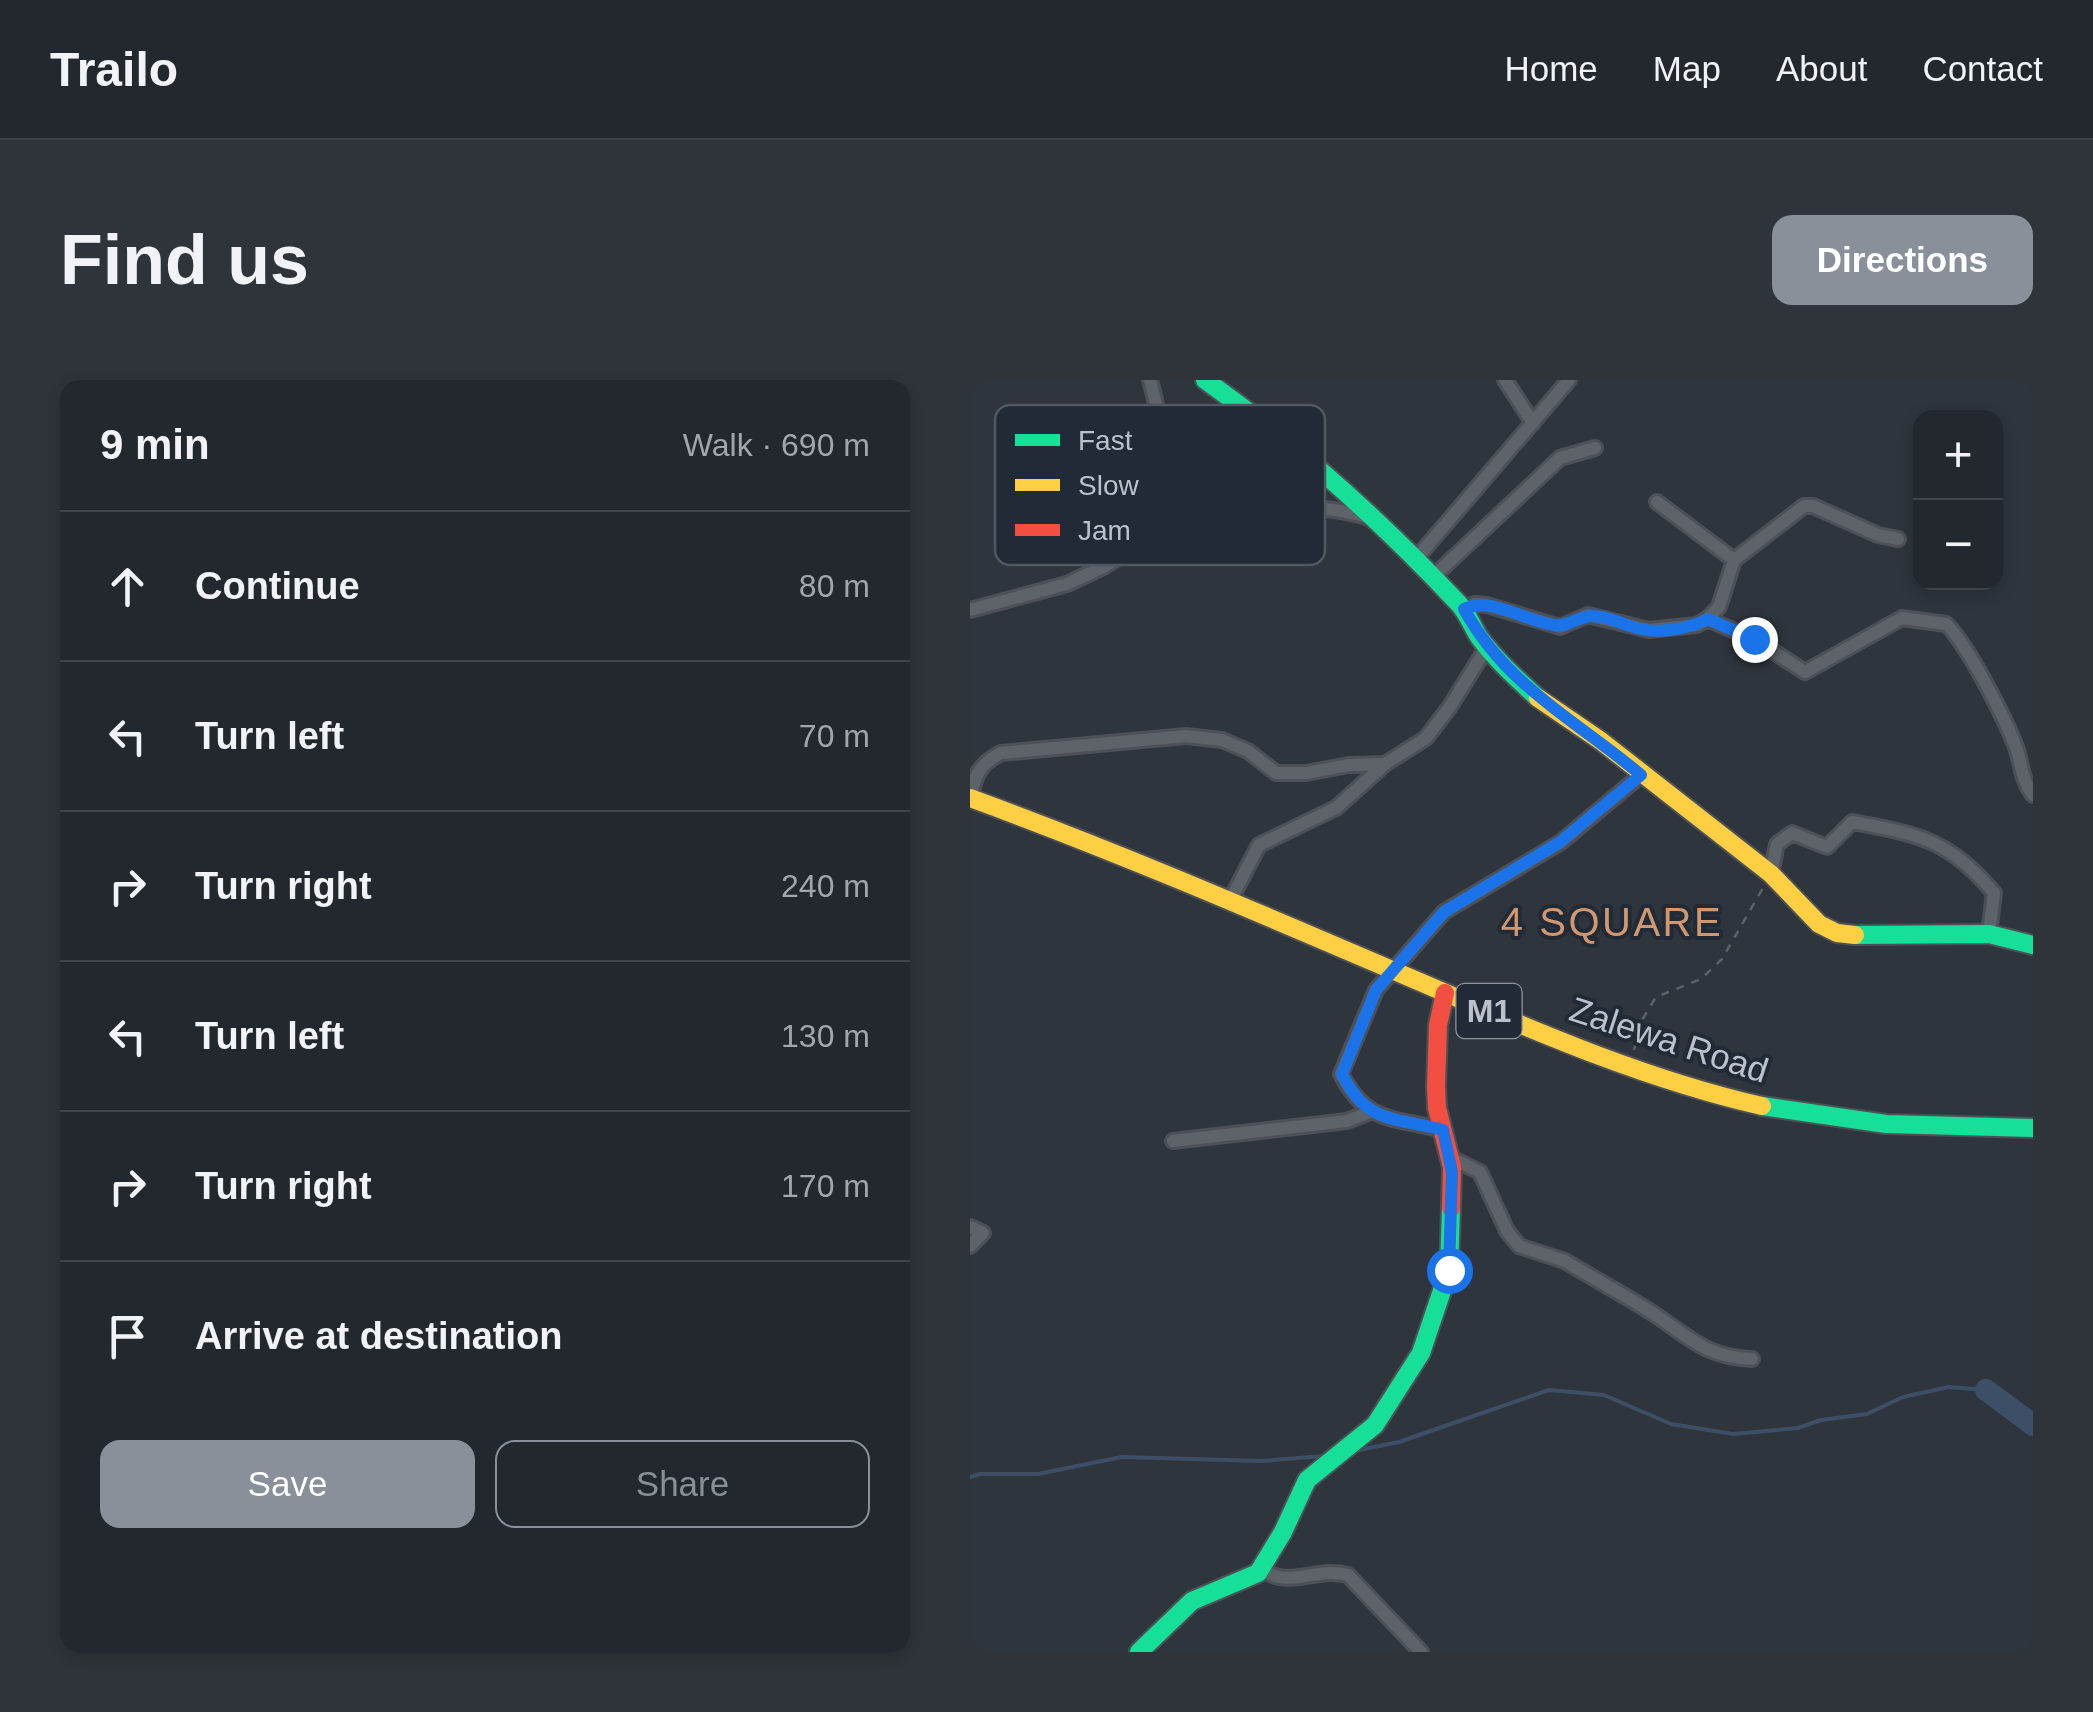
<!DOCTYPE html>
<html lang="en">
<head>
<meta charset="utf-8">
<style>
	:root { --surface:#22282d; --page:#2e3439; --text:#f1f3f6; --muted:#a2a6aa; --line:#3f4449; --accent:#899099 }
	body { margin:0; font-family:Helvetica,sans-serif; background:var(--page); color:var(--text) }
	.controls { position:absolute; right:30px; top:30px; display:grid; overflow:hidden; border-radius:20px; box-shadow:0 5px 15px #0003 }
	.controls button { width:90px; height:90px; display:grid; place-items:center; padding:0; border:0; border-bottom:2px solid var(--line); background:var(--surface); color:var(--text); font:50px sans-serif }
	.stop { position:absolute; width:30px; height:30px; margin:-22px; border:8px solid #1a73e8; border-radius:50%; background:#fff }
	.stop.end { background:#1a73e8; border-color:#fff; box-shadow:0 2px 10px #0008 }
	.list { margin:0; padding:0; list-style:none }
	h2 { display:flex; justify-content:space-between; align-items:center; height:130px; margin:0; padding:0 40px; font-size:42px }
	h2 small { font-size:32px; font-weight:400; color:var(--muted) }
	.list li { display:grid; grid-template-columns:65px 1fr auto; gap:30px; align-items:center; box-sizing:border-box; height:150px; padding:0 40px; border-top:2px solid var(--line) }
	.list b { display:block; font-size:38px; white-space:nowrap }
	.list em { font-size:32px; font-style:normal; color:var(--muted) }
	.actions { display:flex; gap:20px; padding:30px 40px }
	.actions a { flex:1; padding:22px 0; border:2px solid var(--accent); border-radius:20px; text-align:center; font-size:35px; color:var(--accent) }
	.actions .main { background:var(--accent); color:#fff }
	.icon { flex:none; width:55px; height:55px; fill:none; stroke:currentColor; stroke-width:2; stroke-linecap:round; stroke-linejoin:round }
	.map { position:relative; flex:none; width:1063px; height:1272px; overflow:hidden; border-radius:20px }
	header { display:flex; align-items:center; gap:60px; box-sizing:border-box; height:140px; padding:0 50px; background:var(--surface); border-bottom:2px solid var(--line) }
	header strong { font-size:48px }
	nav { display:flex; gap:55px; margin-inline-start:auto; font-size:35px }
	.intro { display:flex; align-items:center; justify-content:space-between; box-sizing:border-box; height:240px; padding:0 60px }
	h1 { margin:0; font-size:70px }
	.button { padding:25px 45px; border-radius:20px; background:var(--accent); color:#fff; font-size:35px; font-weight:700 }
	main { display:flex; gap:60px; padding:0 60px }
	aside { flex:1; background:var(--surface); border-radius:20px; box-shadow:0 5px 15px #0003 }
	.map>svg:first-child { display:block }
</style>
</head>
<body>
<header>
<strong>Trailo</strong>
<nav><a>Home</a><a>Map</a><a>About</a><a>Contact</a></nav>
</header>
<div class="intro"><h1>Find us</h1><a class="button">Directions</a></div>
<main>
<aside>
<h2>9 min<small>Walk · 690 m</small></h2>
<ul class="list">
<li><svg class="icon" aria-label="ahead" viewBox="0 0 24 24"><path d="M12 20V5M6 11l6-6 6 6"/></svg><div><b>Continue</b></div><em>80 m</em></li>
<li><svg class="icon" aria-label="left" viewBox="0 0 24 24"><path d="M17 20v-9H6M10 6l-5 5 5 5"/></svg><div><b>Turn left</b></div><em>70 m</em></li>
<li><svg class="icon" aria-label="right" viewBox="0 0 24 24"><path d="M7 20v-9h11M14 6l5 5-5 5"/></svg><div><b>Turn right</b></div><em>240 m</em></li>
<li><svg class="icon" aria-label="left" viewBox="0 0 24 24"><path d="M17 20v-9H6M10 6l-5 5 5 5"/></svg><div><b>Turn left</b></div><em>130 m</em></li>
<li><svg class="icon" aria-label="right" viewBox="0 0 24 24"><path d="M7 20v-9h11M14 6l5 5-5 5"/></svg><div><b>Turn right</b></div><em>170 m</em></li>
<li><svg class="icon" aria-label="arrive" viewBox="0 0 24 24"><path d="M6 21V4h12l-3 4 3 4H6"/></svg><div><b>Arrive at destination</b></div></li>
</ul>
<div class="actions"><a class="main">Save</a><a>Share</a></div>
</aside>
<div class="map">
<svg width="1063" height="1272" viewBox="0 0 1063 1272">
	<rect width="100%" height="100%" fill="#2e353c"/>
	<g fill="none" stroke-linecap="round" stroke-linejoin="round">
		<path stroke="#3d4f66" stroke-width="4" d="M384,1071L429,1062L579,1010L634,1015L701,1044L763,1054L828,1048L851,1040L897,1034L933,1017L979,1007L1016,1010
			M0,1097L10,1094H68L152,1077L292,1081L354,1076"/>
		<path stroke="#3d4f66" stroke-width="22" d="M1016,1010L1063,1045"/>
		<defs>
			<path id="street" d="M180,0C194,49 196,97 195,148
				M535,0L563,43
				M687,122L764,180
				M445,180L599,0
				M463,197L590,78L625,68
				M494,229L505,224L517,225L590,247L618,235L679,250L727,245L737,239L749,227L764,180L834,126H843L908,155L928,159
				M0,230L97,204L135,186L195,148C237,159 271,140 311,132C341,125 367,129 397,137
				M737,239L784,259L835,292L932,238L976,244C998,265 1036,340 1047,370C1052,387 1052,401 1063,415
				M1,418C4,395 11,383 31,373L216,356L252,360L278,371L306,393H336L379,385L415,384
				M801,494L807,464L822,453L857,467L882,442C948,454 980,460 1024,513L1019,554
				M261,519L289,465L366,428L415,384L456,358L479,328L517,267
				M473,750C423,737 397,744 371,694L406,610L474,532L591,462L671,395
				M203,761L377,741L400,732
				M479,777L510,792L537,851L549,866L595,881C624,899 655,915 684,934C720,958 736,977 782,979
				M0,847L13,853L0,866
				M292,1189C319,1210 348,1186 378,1195L451,1272"/>
			<path id="fast" d="M235,0C327,65 412,142 489,224C498,234 502,246 509,257C526,280 547,299 568,318
				M885,555L1019,554L1063,565
				M792,726L916,744L1063,748
				M169,1272L222,1221L288,1193L313,1152L337,1100L405,1045L451,973L479,890L481,828"/>
			<path id="slow" d="M568,318L631,361L801,494L849,544L867,553L885,555
				M0,418C148,472 291,534 436,596C551,645 669,698 792,726"/>
			<path id="jam" d="M475,613L468,645L466,706L467,728L482,787L481,828"/>
		</defs>
		<use href="#street" stroke="#4d5157" stroke-width="18"/>
		<use href="#fast" stroke="#4d5157" stroke-width="22"/>
		<use href="#slow" stroke="#4d5157" stroke-width="22"/>
		<use href="#jam" stroke="#4d5157" stroke-width="22"/>
		<path stroke="#5c6266" stroke-width="2.5" stroke-dasharray="8 8" stroke-linecap="butt" d="M664,670L672,640L686,617L731,599L752,579L793,508"/>
		<use href="#street" stroke="#5e6269" stroke-width="12"/>
		<use href="#fast" stroke="#16e098" stroke-width="18"/>
		<use href="#slow" stroke="#ffcf43" stroke-width="18"/>
		<use href="#jam" stroke="#f24e42" stroke-width="18"/>
	</g>
	<g fill="none" stroke-linecap="round" stroke-linejoin="round">
		<path stroke="#1a73e8" stroke-width="12" d="M479,890L482,792L473,750C423,737 397,744 372,694L406,610L474,532L590,462L671,395C606,340 537,307 494,229C522,216 556,242 585,245C599,247 609,236 622,236C636,236 648,242 660,246C684,255 716,250 738,239L784,259"/>
	</g>
	<g text-anchor="middle" stroke-width="8" stroke-linejoin="round" paint-order="stroke">
		<rect fill="#212b37" stroke="#8c949f" stroke-width="2.5" x="486.5" y="604" width="65" height="54" rx="8"/>
		<g font-size="32" font-weight="bold" fill="#bac1cb">
			<text x="519" y="642">M1</text>
		</g>
		<g font-size="35" fill="#bac1cb" stroke="#212b37">
			<text transform="translate(699 660) rotate(18)" y="12">Zalewa Road</text>
		</g>
		<g font-size="40" letter-spacing="2.5" fill="#d1976e" stroke="#212b37">
			<text x="642" y="556">4 SQUARE</text>
		</g>
	</g>
	<rect x="25" y="25" width="330" height="160" rx="15" fill="#212b37" stroke="#4f5863" stroke-width="2.5"/>
	<rect x="45" y="54" width="45" height="12" fill="#16e098"/>
	<rect x="45" y="99" width="45" height="12" fill="#ffcf43"/>
	<rect x="45" y="144" width="45" height="12" fill="#f24e42"/>
	<g font-size="28" fill="#bac1cb">
		<text x="108" y="70">Fast</text>
		<text x="108" y="115">Slow</text>
		<text x="108" y="160">Jam</text>
	</g>
</svg>
<div class="controls">
<button>+</button>
<button>−</button>
</div>
<div class="stop" style="left:479px;top:890px"></div>
<div class="stop end" style="left:784px;top:259px"></div>
</div>
</main>
</body>
</html>
